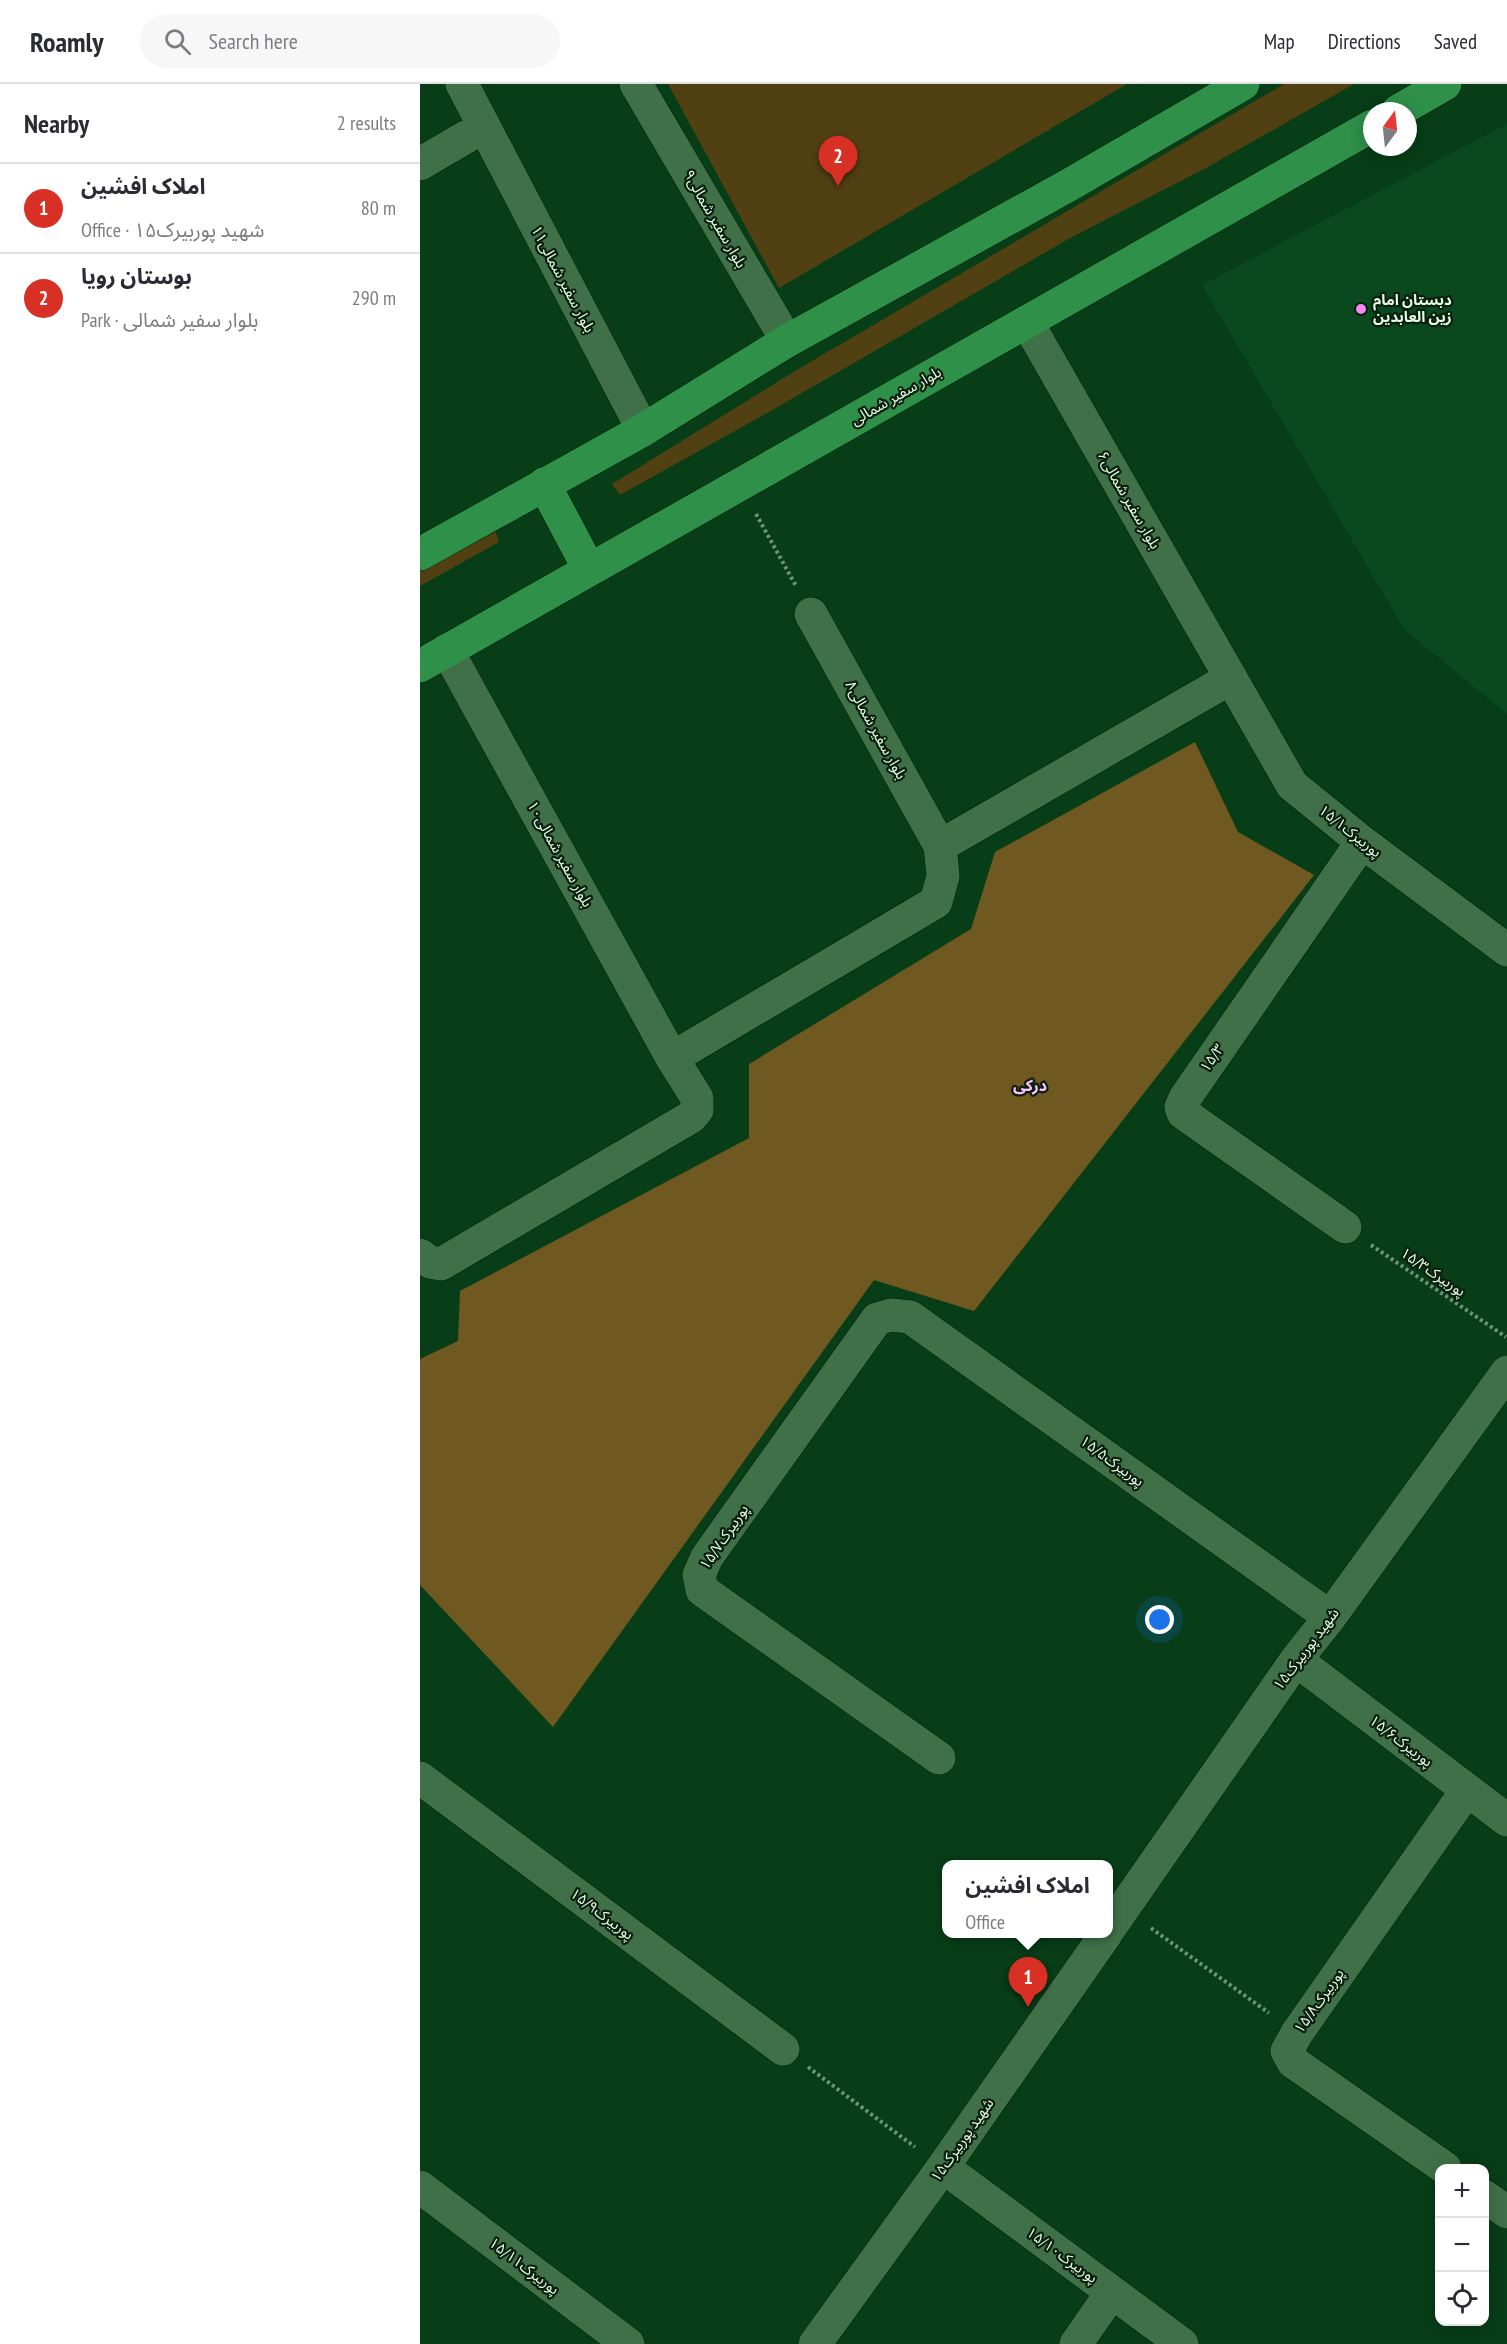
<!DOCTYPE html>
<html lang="en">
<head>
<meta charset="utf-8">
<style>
	:root { --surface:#fff; --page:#f7f7f7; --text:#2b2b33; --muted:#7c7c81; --line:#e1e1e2; --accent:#d93025 }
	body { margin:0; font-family:"PT Sans Narrow","Noto Sans Arabic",sans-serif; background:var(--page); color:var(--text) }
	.controls { position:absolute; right:18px; bottom:18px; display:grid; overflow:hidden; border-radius:12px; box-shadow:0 3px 15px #0003 }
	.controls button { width:54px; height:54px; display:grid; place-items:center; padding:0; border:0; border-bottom:2px solid var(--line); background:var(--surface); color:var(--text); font:30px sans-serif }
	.compass { position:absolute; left:943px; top:18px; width:54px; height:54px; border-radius:50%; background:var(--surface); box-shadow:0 3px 15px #0003; rotate:15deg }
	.you { position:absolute; left:740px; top:1536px; width:21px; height:21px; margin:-15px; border:4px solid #fff; border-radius:50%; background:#1a73e8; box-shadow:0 0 0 9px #1a73e833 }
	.badge { display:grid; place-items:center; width:39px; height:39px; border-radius:50%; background:var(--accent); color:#fff; font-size:20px; font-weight:700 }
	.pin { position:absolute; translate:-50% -50px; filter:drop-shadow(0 2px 3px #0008) }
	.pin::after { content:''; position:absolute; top:32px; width:21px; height:18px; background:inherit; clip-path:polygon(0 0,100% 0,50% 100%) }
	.popup { position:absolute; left:522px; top:1776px; width:171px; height:78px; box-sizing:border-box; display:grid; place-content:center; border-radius:12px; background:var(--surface); filter:drop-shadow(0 2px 4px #0005); font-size:20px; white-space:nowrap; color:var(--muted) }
	.popup b { font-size:22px; color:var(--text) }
	.popup::after { content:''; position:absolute; left:50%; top:100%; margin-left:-12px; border:12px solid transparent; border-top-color:var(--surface) }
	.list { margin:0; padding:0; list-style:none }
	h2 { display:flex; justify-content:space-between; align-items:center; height:78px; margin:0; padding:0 24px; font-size:26px }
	h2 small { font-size:20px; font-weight:400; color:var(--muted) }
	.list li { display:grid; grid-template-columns:39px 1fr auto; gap:18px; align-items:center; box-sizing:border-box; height:90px; padding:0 24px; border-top:2px solid var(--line) }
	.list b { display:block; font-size:22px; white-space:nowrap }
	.list p { margin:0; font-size:20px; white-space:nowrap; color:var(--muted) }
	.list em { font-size:20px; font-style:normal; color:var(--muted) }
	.icon { flex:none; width:33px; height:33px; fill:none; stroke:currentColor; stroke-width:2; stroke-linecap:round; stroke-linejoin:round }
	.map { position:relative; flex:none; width:1087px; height:2260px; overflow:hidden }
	header { display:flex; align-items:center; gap:36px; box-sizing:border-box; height:84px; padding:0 30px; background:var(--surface); border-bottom:2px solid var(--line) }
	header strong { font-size:28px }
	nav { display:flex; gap:33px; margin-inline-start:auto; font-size:21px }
	.search { width:420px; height:54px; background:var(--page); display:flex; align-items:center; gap:15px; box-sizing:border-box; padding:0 21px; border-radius:33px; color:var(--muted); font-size:22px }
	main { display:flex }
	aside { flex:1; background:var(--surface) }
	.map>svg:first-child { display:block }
</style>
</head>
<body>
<header>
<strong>Roamly</strong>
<div class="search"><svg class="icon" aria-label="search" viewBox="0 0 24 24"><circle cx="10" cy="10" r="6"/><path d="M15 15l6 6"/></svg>Search here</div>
<nav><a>Map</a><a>Directions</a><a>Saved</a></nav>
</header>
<main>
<aside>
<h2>Nearby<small>2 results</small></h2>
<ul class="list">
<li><span class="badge">1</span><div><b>املاک افشین</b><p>Office · شهید پوربیرک۱۵</p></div><em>80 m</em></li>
<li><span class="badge">2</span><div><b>بوستان رویا</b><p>Park · بلوار سفیر شمالی</p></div><em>290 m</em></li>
</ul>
</aside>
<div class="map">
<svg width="1087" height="2260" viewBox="0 0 1087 2260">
	<rect width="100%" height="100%" fill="#073d17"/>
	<path fill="#0a491e" d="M1087,40V630L984,545L782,201Z"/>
	<path fill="#514012" d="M248,0H707L359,204Z
		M864,0H934L786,84L652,153L349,328L200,411L192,400L375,287Z
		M75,446L79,458L0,502V488Z"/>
	<path fill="#6f5921" d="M775,658L818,748L894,791L554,1227L454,1196L133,1643L0,1501V1275L38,1257L40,1207L329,1054V980L551,845L575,768Z"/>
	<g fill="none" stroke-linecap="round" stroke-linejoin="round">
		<defs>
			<path id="minor" d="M42,0L223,346
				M216,0L367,257
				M0,80L63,43
				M607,238L872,701L942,758L1087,866
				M520,762L811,594
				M252,974L516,818L523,792L520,762L391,530
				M925,1143L763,1029L761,1023L765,1014L942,758
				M0,1171L10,1178L21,1180L271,1033L277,1026V1014L252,974L27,566
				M876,1576L1087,1736
				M519,1674L282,1506L279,1491L287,1473L457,1235L471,1231L490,1233L910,1533
				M0,1694L363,1965
				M689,1845L876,1576L910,1533L1087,1288
				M523,2083L762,2260
				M1025,2084L873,1978L867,1967L877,1949L1047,1706
				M0,2103L208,2260
				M1064,2112L1087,2128
				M395,2260L523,2083L686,1850
				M656,2260L692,2208"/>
			<path id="major" d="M978,27L1025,0
				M124,400L169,485
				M0,470L223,346L367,257L649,101L823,0
				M0,582L952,42"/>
		</defs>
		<use href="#minor" stroke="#002105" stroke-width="34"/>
		<use href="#major" stroke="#002105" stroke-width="34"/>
		<path stroke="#6c9576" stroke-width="4" stroke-dasharray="3 3" stroke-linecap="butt" d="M336,430L376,502
			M951,1161L1086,1253
			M731,1844L849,1929
			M388,1983L495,2063"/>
		<use href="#minor" stroke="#3f7047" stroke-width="33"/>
		<use href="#major" stroke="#2e9049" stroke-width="33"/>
	</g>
	<circle fill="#f489f1" stroke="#0a1f0e" stroke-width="2" cx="941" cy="225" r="6"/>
	<g text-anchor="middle" stroke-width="4.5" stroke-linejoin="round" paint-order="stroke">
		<g font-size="15" fill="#e3fde5" stroke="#0a1f0e">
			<text transform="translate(295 135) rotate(60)" y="5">بلوار سفیر شمالی۹</text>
			<text transform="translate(143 195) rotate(62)" y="5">بلوار سفیر شمالی۱۱</text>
			<text transform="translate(476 312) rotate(-30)" y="5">بلوار سفیر شمالی</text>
			<text transform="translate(709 416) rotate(60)" y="5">بلوار سفیر شمالی۶</text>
			<text transform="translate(456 646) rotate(61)" y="5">بلوار سفیر شمالی۸</text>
			<text transform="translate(930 747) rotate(38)" y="5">پوربیرک۱۵/۱</text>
			<text transform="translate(140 770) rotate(61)" y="5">بلوار سفیر شمالی۱۰</text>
			<text transform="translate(792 974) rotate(-55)" y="5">۱۵/۳</text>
			<text transform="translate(1013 1188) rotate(34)" y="5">پوربیرک۱۵/۳</text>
			<text transform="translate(692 1377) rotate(36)" y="5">پوربیرک۱۵/۵</text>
			<text transform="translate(304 1453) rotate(-56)" y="5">پوربیرک۱۵/۷</text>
			<text transform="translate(886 1565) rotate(-53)" y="5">شهید پوربیرک۱۵</text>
			<text transform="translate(981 1657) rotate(37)" y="5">پوربیرک۱۵/۶</text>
			<text transform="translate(182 1830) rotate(37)" y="5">پوربیرک۱۵/۹</text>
			<text transform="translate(899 1917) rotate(-55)" y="5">پوربیرک۱۵/۸</text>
			<text transform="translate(542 2056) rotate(-55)" y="5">شهید پوربیرک۱۵</text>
			<text transform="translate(642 2171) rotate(36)" y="5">پوربیرک۱۵/۱۰</text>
			<text transform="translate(104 2182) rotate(37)" y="5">پوربیرک۱۵/۱۱</text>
		</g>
		<g font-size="15" font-weight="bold" fill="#e3fde5" stroke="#0a1f0e" text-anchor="start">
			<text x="953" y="221">دبستان امام<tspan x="953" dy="17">زین العابدین</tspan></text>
		</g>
		<g font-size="16" font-weight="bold" fill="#fec2fb" stroke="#0a1f0e">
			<text x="610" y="1007">درکی</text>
		</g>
	</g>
</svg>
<div class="controls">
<button>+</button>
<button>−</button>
<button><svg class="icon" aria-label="locate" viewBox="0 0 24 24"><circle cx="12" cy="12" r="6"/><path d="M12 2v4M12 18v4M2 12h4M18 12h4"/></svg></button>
</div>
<svg class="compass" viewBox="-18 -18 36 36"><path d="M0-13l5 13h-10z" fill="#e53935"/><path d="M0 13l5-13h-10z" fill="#7c7c81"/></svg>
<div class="you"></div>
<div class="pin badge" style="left:608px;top:1923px">1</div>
<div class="popup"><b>املاک افشین</b>Office</div>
<div class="pin badge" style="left:418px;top:102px">2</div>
</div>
</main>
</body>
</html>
